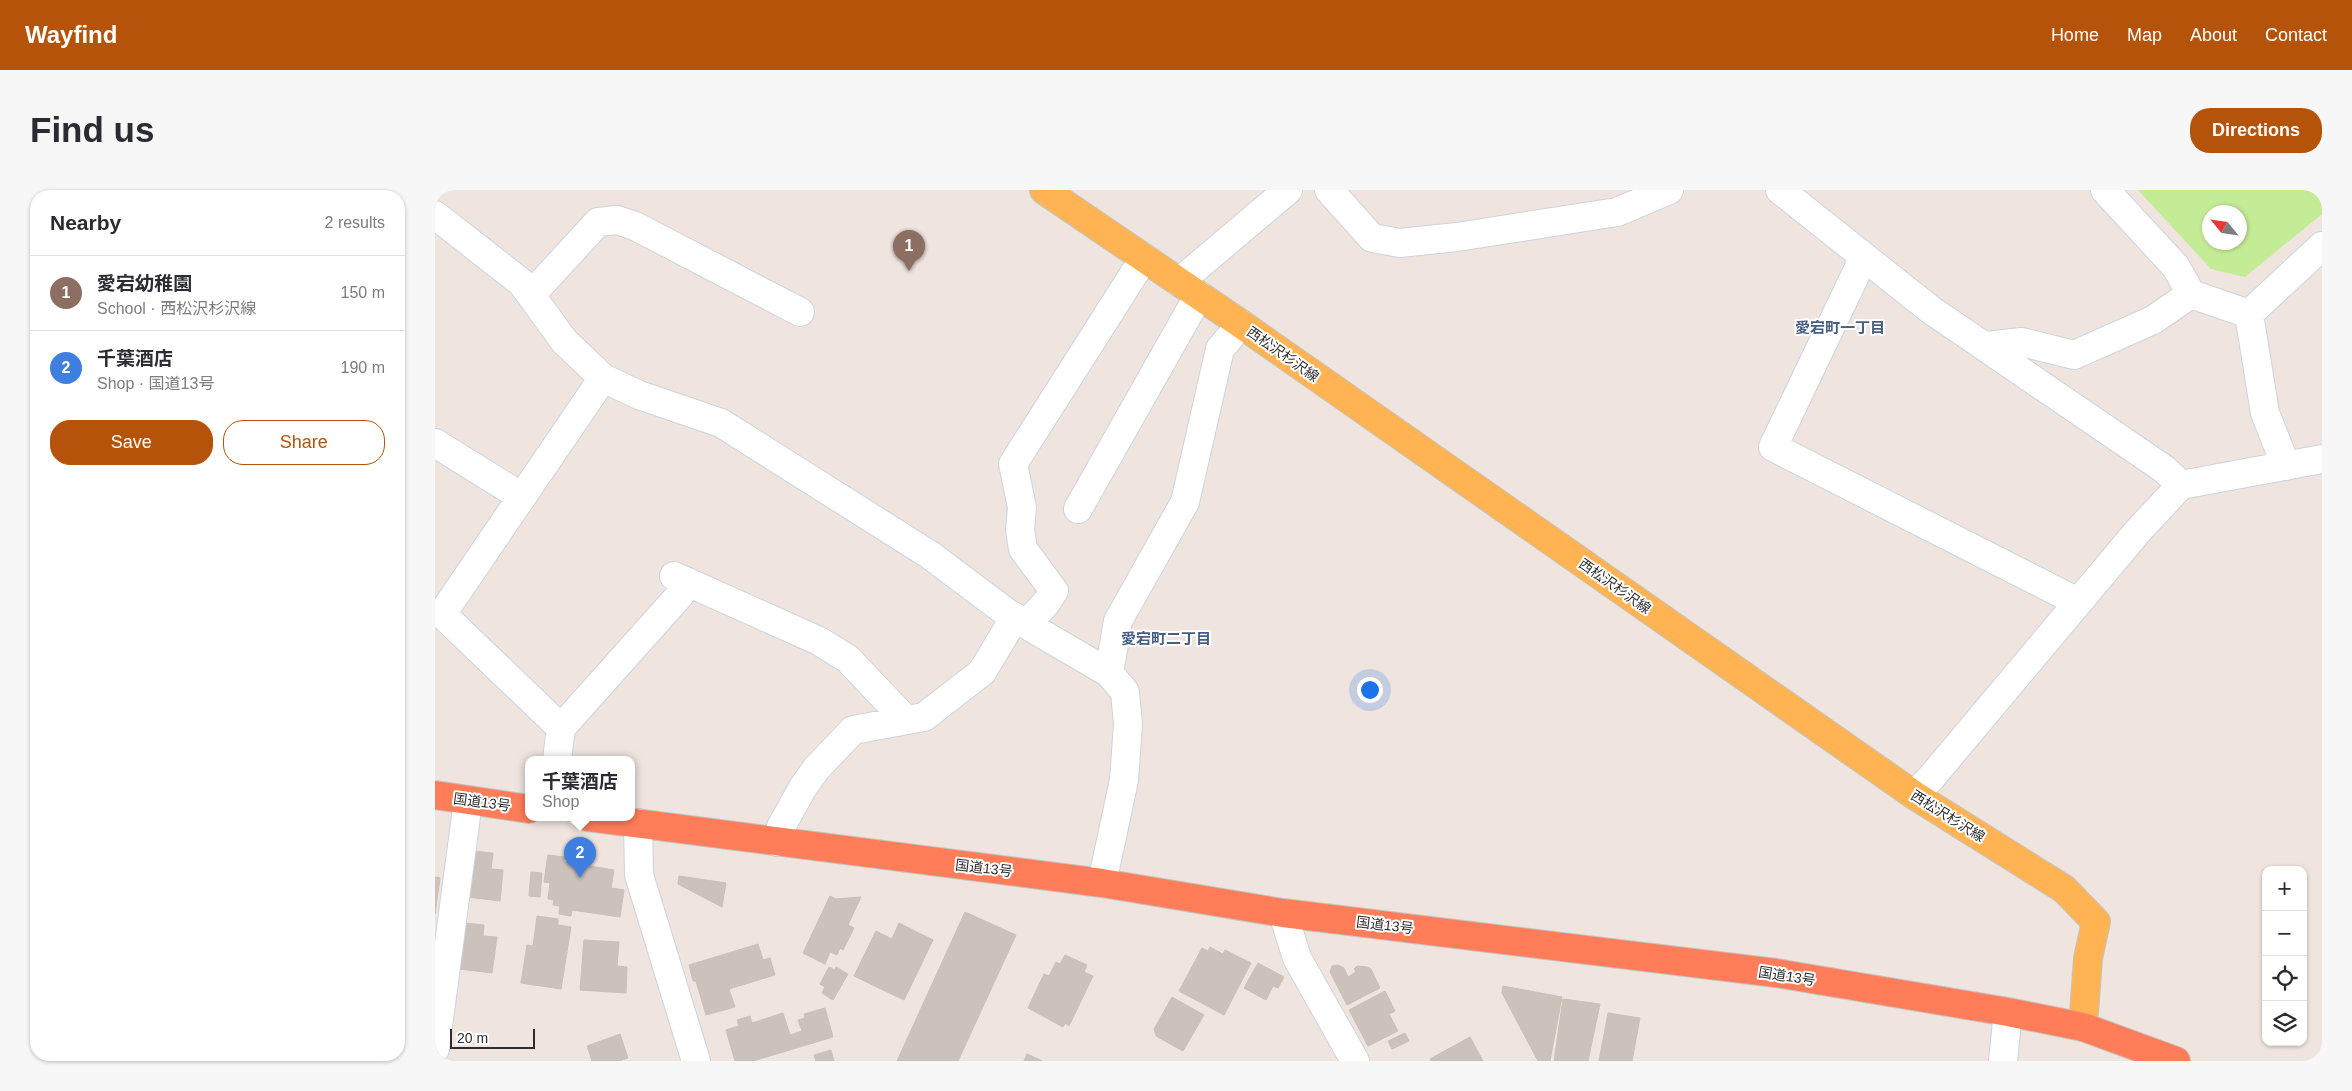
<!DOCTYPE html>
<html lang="en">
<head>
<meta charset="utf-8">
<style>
	:root { --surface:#fff; --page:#f7f7f7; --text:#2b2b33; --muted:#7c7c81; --line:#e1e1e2; --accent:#b45309 }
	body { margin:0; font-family:Arial,"Noto Sans JP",sans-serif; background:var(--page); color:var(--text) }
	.controls { position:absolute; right:15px; bottom:15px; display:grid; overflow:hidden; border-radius:10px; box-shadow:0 1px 4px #0004 }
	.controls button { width:45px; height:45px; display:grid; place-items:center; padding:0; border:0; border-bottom:1px solid var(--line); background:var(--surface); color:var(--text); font:25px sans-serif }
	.compass { position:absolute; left:1767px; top:15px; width:45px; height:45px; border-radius:50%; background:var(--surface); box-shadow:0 1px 4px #0004; rotate:299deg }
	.scale { position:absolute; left:15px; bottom:12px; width:85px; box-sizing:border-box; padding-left:5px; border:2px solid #2d2d2d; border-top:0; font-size:14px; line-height:18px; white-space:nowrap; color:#2d2d2d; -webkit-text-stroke:4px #fff; paint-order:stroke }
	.you { position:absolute; left:934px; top:499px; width:18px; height:18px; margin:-12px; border:4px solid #fff; border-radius:50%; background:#1a73e8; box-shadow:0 0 0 8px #1a73e833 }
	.badge { display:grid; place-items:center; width:32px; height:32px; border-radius:50%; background:var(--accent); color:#fff; font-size:16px; font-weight:700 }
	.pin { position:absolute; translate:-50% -41px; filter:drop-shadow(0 1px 2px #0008) }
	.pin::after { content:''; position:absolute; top:26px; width:18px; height:15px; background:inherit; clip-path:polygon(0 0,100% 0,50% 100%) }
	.popup { position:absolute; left:90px; top:566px; width:110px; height:65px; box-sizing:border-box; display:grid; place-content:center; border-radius:10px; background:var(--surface); filter:drop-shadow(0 1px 4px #0005); font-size:16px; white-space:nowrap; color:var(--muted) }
	.popup b { font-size:19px; color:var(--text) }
	.popup::after { content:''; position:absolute; left:50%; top:100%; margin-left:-10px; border:10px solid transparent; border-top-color:var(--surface) }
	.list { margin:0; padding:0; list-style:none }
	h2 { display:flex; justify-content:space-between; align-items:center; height:65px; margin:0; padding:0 20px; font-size:21px }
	h2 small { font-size:16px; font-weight:400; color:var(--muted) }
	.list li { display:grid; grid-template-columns:32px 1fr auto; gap:15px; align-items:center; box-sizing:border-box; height:75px; padding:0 20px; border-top:1px solid var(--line) }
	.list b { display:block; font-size:19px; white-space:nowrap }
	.list p { margin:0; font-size:16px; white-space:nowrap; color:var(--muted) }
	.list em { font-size:16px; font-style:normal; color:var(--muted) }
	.actions { display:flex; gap:10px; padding:15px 20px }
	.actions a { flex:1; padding:11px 0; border:1px solid var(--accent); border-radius:20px; text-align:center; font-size:18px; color:var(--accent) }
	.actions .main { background:var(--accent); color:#fff }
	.icon { flex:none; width:28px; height:28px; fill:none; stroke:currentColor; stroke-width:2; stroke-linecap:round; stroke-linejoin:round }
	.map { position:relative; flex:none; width:1887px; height:871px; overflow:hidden; border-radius:20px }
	header { display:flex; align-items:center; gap:30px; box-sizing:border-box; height:70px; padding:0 25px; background:var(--accent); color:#fff }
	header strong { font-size:24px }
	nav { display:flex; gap:28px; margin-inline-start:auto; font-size:18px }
	.intro { display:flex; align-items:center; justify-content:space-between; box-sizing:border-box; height:120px; padding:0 30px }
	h1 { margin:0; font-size:35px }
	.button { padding:12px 22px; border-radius:20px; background:var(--accent); color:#fff; font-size:18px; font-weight:700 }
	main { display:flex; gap:30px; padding:0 30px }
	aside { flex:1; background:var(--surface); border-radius:20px; box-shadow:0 1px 4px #0004 }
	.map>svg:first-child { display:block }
</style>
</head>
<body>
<header>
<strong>Wayfind</strong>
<nav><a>Home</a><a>Map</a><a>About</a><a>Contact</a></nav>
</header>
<div class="intro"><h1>Find us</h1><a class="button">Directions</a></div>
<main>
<aside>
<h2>Nearby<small>2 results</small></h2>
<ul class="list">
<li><span class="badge" style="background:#8d6e63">1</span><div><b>愛宕幼稚園</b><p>School · 西松沢杉沢線</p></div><em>150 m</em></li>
<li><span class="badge" style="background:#3f7fe0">2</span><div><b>千葉酒店</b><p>Shop · 国道13号</p></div><em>190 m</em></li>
</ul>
<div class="actions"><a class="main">Save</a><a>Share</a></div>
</aside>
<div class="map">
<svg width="1887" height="871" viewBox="0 0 1887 871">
	<rect width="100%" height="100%" fill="#efe4de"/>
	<path fill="#c4eb95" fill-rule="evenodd" d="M1703,0H1887V24L1810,87L1776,79ZM1774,22H1804V52H1774Z"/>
	<path fill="#cbc2bc" stroke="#cbc0b7" d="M37,661L58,663L56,679L68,680L65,711L32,707Z
		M113,665L130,667L129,672L179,680L176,698L189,700L185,727L137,720L136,726L124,724L125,716L118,715L119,710L113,709L115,693L109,692Z
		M96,682L107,683L105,707L94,706Z
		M244,686L291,693L287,717L243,694Z
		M0,687L5,688L0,724Z
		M395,706L401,709L426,707L413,735L419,738L408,760L405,758L402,765L395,762L390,774L368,763Z
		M530,722L581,745L523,871H462Z
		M102,726L123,729V735L136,737L126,799L86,793L92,755L98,756Z
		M30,733L49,735L48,746L62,747L57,783L24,779Z
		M464,733L498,750L469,810L419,786L441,741L457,749Z
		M149,750L184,752L182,776L192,777L191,803L145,800Z
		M323,754L328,770L335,768L340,785L294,799L300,817L271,825L261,791H258L254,775Z
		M775,757L788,764L790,760L816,773L789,825L744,801L767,758L773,761Z
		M630,765L652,775L649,782L658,786L634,836L630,833L628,837L593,818L609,784L614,786L621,772L625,774Z
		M823,773L849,787L843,798L838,796L831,810L809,798Z
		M903,775L909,778L913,787L921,782L919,779L922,776L932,777L936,779L945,798L912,815L895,782L897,776Z
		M394,777L400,780L401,777L413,784L398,810L387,803L390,797L385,794Z
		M1068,796L1127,807L1115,871H1103L1067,803Z
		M950,801L960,821L954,824L963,841L933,856L914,820Z
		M737,807L769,825L748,861L721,846L719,839Z
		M1128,809L1165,814L1153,871H1119Z
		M390,818L398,847L318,871H300L291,840L304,836L302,830L315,826L317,833L348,823L355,845L367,841L363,830L370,828L369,824Z
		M1173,823L1205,828L1197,871H1164Z
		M970,843L974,851L957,859L953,851Z
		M185,844L193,868L184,871H157L152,856Z
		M1035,847L1048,871H996L995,869Z
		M396,860L399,871H381L379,865Z
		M592,864L607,871H589Z"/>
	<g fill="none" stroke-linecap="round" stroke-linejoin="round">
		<defs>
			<path id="minor" d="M894,0L937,48L965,53L1022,47L1182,22L1234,0
				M1345,0L1496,120L1729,279L1746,295
				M1670,0L1741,77L1756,104L1814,124L1830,223L1851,276
				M0,25L87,93L129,151L168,188L204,205L286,233L495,365L575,425L674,483L690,502L693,534L689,590L667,693
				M1429,67L1338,257L1643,412
				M744,92L853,0
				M96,105L163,32L182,30L200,36L365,122
				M1814,124L1887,56
				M1551,156L1587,152L1639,165L1718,130L1756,104
				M0,253L87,307
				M643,319L764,105
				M239,386L384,451L413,469L470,529
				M592,434L611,413L619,401L588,359L585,340L587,317L578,274L709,68
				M674,483L683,431L750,312L785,159L806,134
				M126,538L7,424L168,188
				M122,569L126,538L244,406L253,392
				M1479,605L1495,589L1703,341L1746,295L1887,269
				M203,633L204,685L261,871
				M342,652L346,637L367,599L381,579L418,540L489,527L547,482L580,427
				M848,723L862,768L920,871
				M0,859L33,611
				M1568,871L1573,822"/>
			<path id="major" d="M609,0L806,134L1479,605L1629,699L1661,732L1653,768L1648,837"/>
			<path id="highway" d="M0,605L94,619
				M153,627L667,693L848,723L1341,783L1573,822L1648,837L1741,871"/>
		</defs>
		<use href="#minor" stroke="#ccd4df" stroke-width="30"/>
		<use href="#major" stroke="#c4c4c4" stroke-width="30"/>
		<use href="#highway" stroke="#c4c4c4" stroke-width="30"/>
		<use href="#minor" stroke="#fff" stroke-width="28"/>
		<use href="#major" stroke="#ffb353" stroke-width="28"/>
		<use href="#highway" stroke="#ff7e59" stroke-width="28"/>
	</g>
	<g text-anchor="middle" stroke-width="4" stroke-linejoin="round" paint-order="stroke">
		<g font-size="14" fill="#2d2d2d" stroke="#fff">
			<text transform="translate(848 164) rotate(35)" y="5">西松沢杉沢線</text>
			<text transform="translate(1180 396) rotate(35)" y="5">西松沢杉沢線</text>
			<text transform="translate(47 612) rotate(8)" y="5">国道13号</text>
			<text transform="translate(1513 626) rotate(32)" y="5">西松沢杉沢線</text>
			<text transform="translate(549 678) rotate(7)" y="5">国道13号</text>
			<text transform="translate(950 735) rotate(7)" y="5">国道13号</text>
			<text transform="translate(1352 786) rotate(9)" y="5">国道13号</text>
		</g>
		<g font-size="15" font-weight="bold" fill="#475f83" stroke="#fff">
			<text x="1405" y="143">愛宕町一丁目</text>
			<text x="731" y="454">愛宕町二丁目</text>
		</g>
	</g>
</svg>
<div class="controls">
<button>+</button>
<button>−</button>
<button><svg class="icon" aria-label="locate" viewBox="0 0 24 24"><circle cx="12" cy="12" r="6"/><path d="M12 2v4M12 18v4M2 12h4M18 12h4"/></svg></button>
<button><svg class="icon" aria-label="layers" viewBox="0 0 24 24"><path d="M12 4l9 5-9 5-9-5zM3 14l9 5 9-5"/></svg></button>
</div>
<svg class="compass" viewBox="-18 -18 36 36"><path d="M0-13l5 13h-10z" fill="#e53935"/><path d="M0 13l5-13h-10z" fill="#7c7c81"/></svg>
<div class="scale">20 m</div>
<div class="you"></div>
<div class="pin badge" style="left:474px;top:81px;background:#8d6e63">1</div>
<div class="pin badge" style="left:145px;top:688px;background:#3f7fe0">2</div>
<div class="popup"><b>千葉酒店</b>Shop</div>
</div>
</main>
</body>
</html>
